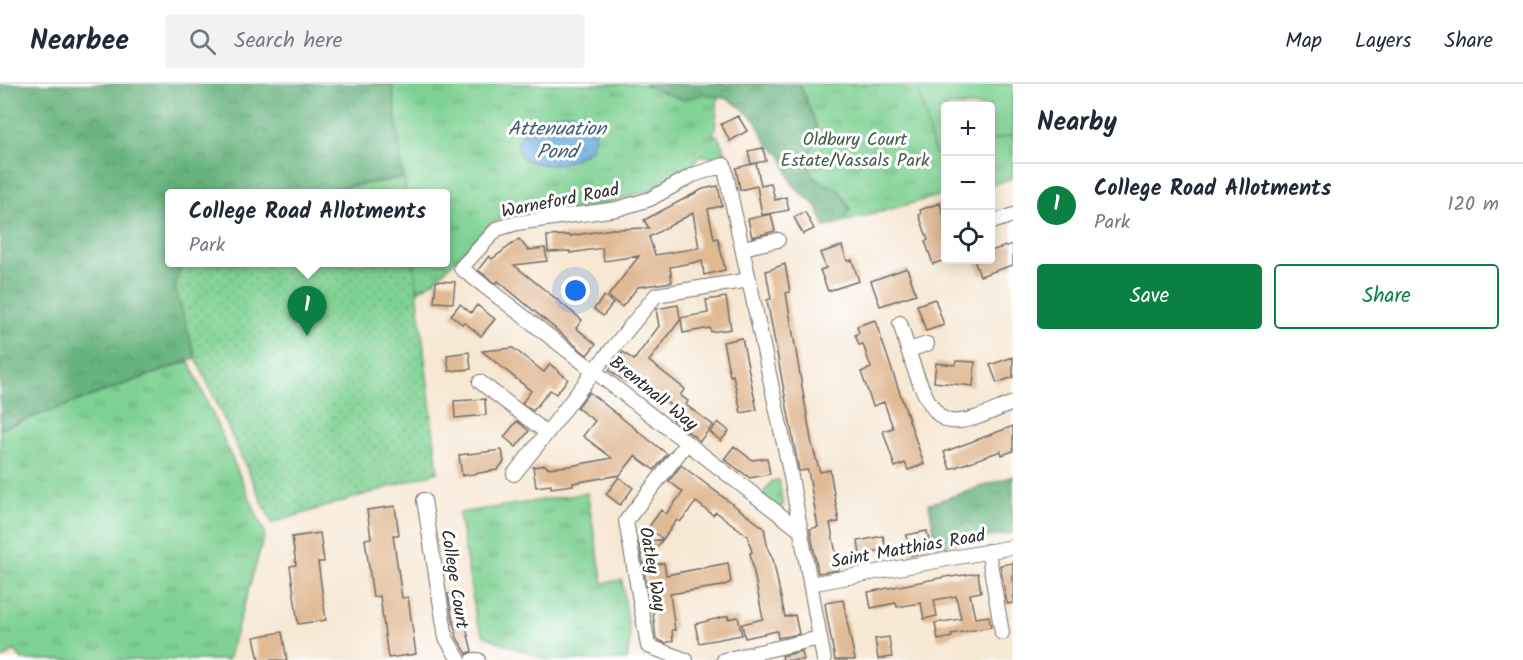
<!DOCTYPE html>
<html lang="en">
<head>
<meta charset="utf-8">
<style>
	:root { --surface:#fff; --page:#f2f2f3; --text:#1f2937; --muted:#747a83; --line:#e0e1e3; --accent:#0b8043 }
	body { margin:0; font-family:Kalam,sans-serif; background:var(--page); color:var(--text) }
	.controls { position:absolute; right:18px; top:18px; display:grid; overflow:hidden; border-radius:6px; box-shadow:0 3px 15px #0003 }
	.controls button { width:54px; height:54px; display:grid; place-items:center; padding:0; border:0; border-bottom:2px solid var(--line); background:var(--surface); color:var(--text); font:30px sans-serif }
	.you { position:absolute; left:576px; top:207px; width:21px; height:21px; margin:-15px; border:4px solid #fff; border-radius:50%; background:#1a73e8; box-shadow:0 0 0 9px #1a73e833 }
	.badge { display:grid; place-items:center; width:39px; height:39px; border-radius:50%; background:var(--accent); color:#fff; font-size:20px; font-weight:700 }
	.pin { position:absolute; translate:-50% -50px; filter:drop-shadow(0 2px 3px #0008) }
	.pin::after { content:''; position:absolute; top:32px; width:21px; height:18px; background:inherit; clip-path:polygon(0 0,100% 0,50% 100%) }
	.popup { position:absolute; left:165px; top:105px; width:285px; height:78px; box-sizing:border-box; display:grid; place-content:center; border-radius:6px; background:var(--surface); filter:drop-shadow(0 2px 4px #0005); font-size:20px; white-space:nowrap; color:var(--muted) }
	.popup b { font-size:22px; color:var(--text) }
	.popup::after { content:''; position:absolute; left:50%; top:100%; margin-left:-12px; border:12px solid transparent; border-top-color:var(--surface) }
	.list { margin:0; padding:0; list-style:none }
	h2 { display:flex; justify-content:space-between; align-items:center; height:78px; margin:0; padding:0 24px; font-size:26px }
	h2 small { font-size:20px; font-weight:400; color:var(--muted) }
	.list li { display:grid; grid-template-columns:39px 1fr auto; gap:18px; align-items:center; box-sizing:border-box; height:84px; padding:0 24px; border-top:2px solid var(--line) }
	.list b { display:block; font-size:22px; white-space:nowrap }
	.list p { margin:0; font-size:20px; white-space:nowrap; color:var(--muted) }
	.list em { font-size:20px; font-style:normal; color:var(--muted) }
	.actions { display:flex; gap:12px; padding:18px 24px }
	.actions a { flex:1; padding:14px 0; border:2px solid var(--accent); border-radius:6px; text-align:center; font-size:21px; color:var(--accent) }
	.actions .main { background:var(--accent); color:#fff }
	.icon { flex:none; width:33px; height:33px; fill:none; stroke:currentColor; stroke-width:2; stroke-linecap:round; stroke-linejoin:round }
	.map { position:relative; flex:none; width:1013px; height:576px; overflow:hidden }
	header { display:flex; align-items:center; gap:36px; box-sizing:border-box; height:84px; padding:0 30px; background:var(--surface); border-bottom:2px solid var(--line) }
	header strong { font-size:28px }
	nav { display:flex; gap:33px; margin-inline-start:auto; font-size:21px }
	.search { width:420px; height:54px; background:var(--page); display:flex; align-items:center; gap:15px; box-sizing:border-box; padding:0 21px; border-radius:6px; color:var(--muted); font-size:22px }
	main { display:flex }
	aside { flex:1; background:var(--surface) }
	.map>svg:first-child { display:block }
</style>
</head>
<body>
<header>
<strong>Nearbee</strong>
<div class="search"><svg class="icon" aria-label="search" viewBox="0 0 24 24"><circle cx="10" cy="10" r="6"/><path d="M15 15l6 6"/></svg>Search here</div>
<nav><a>Map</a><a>Layers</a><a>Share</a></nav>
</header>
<main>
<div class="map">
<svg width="1013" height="576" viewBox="0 0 1013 576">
	<defs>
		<pattern id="grass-tufts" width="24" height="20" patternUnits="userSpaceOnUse" patternTransform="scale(1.5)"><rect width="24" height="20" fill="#7ed193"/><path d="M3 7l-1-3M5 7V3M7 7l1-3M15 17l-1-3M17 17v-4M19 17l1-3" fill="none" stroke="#67aa78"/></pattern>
		<pattern id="forest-crowns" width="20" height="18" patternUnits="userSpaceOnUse" patternTransform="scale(1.5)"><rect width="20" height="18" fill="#66b37d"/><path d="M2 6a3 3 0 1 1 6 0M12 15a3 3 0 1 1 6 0" fill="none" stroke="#549267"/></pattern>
		<pattern id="garden-dots" width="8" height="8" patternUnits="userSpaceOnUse" patternTransform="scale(1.5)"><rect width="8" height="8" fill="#7ed193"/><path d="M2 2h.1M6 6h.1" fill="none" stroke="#67aa78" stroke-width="1.8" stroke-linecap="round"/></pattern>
		<pattern id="water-ripples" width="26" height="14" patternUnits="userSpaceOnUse" patternTransform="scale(1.5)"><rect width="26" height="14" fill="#68acdd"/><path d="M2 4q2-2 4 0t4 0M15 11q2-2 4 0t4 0" fill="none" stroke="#568cb3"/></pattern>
	</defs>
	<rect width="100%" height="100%" fill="#fff"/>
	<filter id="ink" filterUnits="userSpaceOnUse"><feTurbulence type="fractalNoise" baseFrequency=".0167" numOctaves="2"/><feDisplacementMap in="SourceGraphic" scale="12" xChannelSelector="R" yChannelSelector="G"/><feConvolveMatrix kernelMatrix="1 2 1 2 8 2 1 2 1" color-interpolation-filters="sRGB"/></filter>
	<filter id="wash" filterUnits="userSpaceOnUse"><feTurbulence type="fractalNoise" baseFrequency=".008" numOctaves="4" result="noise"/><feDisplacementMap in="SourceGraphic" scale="24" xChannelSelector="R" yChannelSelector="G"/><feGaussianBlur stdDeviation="1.35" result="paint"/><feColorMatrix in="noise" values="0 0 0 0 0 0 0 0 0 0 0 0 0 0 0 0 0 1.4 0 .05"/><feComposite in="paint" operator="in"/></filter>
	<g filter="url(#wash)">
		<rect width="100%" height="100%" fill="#f7e8d4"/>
		<path fill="url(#grass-tufts)" stroke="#547e5f" stroke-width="1.5" d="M392,0H1013V94L991,101L990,22H946L945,113L942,111L825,143L816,121L801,109L792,99L782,72L767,59L755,36L741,23L728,15L718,13L715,46L712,51H717L726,69L720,73L702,72L703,68L685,90L648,107L604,120L538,131L507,133L493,138L434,197L418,207L414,179L445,178V110L405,109Z
			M189,277L265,449L228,576H22L15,566L0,576V345Z
			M779,396L783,422L776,424L761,413L772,397Z
			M587,409L603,499L622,496L630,553L627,576H547L484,552L476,536L459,429Z"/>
		<path fill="url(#forest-crowns)" stroke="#486f54" stroke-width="1.5" d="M0,0H392L403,93L306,109L169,110V178L182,179L175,203L196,274L0,345Z
			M645,0H800L817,43L808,79L814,94L839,106L850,124L846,133L825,143L816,121L801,109L792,99L782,72L767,59L755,36L741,23L728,15L703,10L683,16L646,2Z
			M1013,392V449L937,463L929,420Z"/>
		<path fill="url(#garden-dots)" stroke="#547e5f" stroke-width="1.5" d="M404,94L405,109H309Z
			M182,179H414L438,388L272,439L196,274L175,203Z"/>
		<path fill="#7ed193" stroke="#547e5f" stroke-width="1.5" d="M917,0H1013V51L991,56L990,22H946L945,68L935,71Z"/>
		<path fill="url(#water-ripples)" stroke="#4a6c84" stroke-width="1.5" d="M572,29L587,37L596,49L590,66C567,81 550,85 523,75L517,63C528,34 543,30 572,29Z"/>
		<g id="blocks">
			<path fill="#e0ba95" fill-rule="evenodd" d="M738,32L747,47L730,57L721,40Z
				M763,64L766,77L751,80L748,67Z
				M756,79L761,101L771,99L775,116L786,113L789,126L762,131L757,102L740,106L736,84Z
				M718,102L722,122L708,125L714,155L718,154L725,186L704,191L702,177L670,183L672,198L638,203L622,223L608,212L639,172L604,177L602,164L570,169V167L548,168L547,152L570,151V152L612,145L649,144L644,136L703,105ZM693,129L699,164L655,171L649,153Z
				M940,119L945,136V176L933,180L925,157L928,156L919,131L921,130L920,126Z
				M805,128L814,145L803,150L794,133Z
				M771,130L775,147L752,153L748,135Z
				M519,155L528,166L545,164L547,177L514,181L582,236L576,244L596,260L587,271L498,197L496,200L478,186L489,172L492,175Z
				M1013,160V181L980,192L974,176H990V167Z
				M842,162L847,177L852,176L859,197L828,207L820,186L826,184L820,169Z
				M785,180L790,208L786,209L812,361L820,388L830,386L839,438L830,439L839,486L818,489L810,445L818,443L812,409L808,386L799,387L767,216L771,215L766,187Z
				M907,184L916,210L880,222L871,197Z
				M436,197L455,198L453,219L434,218Z
				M604,212L613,219L603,232L594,225Z
				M726,213L731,245L711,248L710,244L683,249L681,235L649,277L685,305L680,311L688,317L686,321L713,341L700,357L673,336L679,328L632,292L627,299L609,286L623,268L634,276L659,242L656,225L678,221L680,234L708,229L706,216Z
				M935,215L944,241L926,247L917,221Z
				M460,220L471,229L477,221L495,235L481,252L464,238L462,240L451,231Z
				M875,236L924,380L908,386L905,379L895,383L883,347L893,344L884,318L873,322L861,288L871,284L863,260L859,261L855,251L859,249L857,242Z
				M742,254L757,326L741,329L733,291L730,292L723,258Z
				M513,264L544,288L550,280L568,295L556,310L550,306L533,327L522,319L531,307L482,267Z
				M469,268L471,285L449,287L447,271Z
				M1013,273V293L997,299L990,281Z
				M956,277L975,278L973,302L934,298L936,279L955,281Z
				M589,308L667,370L654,386L635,372L620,391L573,399V401L551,404V401L536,403L533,383L546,381L547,384L570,382L612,374L583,352L595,337L577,324Z
				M485,315L486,331L455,334L454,317Z
				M517,337L529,347L516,363L504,353Z
				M718,338L729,347L721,357L710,348Z
				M1013,342V367L1002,371L1001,367L950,385L944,368Z
				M734,362L752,376L767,374L770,390L750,394L724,375Z
				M502,366L504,378L497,386L462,392L459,371Z
				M681,381L764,444L768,465L773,475L785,533L795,531L799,550L778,554L777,547L745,554L742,540L763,535L750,469L752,468L748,452L716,428L713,431L696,418L680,438L677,436L663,455L648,444L661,426L666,430L683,408L669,397Z
				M619,393L633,404L620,421L606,410Z
				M395,422L399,451H393L402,514L408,513L416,570L388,574L380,512L373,513L365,455L371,454L367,426Z
				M927,447L931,467L910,471L906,451Z
				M320,449L324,478H318L326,536L298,540L290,482L296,481L292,453Z
				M883,452L886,465L860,471L858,457Z
				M663,455L644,480H643L639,459Z
				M664,479L666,491L728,479L731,498L722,502L670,510L675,546H672L673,557L665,559L656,555L650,503H647L643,482Z
				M1013,479V519L1007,520L1000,481Z
				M978,489L981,508L970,510L975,534L989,532L991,543L951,550L952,553L938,556L935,539L961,535L956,512L934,516L937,532L924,535L921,519L897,523L896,519L871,524L868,508L950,492L951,493Z
				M457,508L472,567L467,570L457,554L452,532L448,510Z
				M843,516L850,552L855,576H835L827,533L825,519Z
				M728,532V535L738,533L742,551L699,559L695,540Z
				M282,548L287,576H259L254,553Z
				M889,553L892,573L878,575L875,555Z
				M802,567L804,576H783L782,572Z"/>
		</g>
	</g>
	<g filter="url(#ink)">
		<use href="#blocks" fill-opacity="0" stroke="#726d66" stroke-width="1.5"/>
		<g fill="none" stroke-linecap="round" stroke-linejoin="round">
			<defs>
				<path id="street" d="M990,139L1013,131
					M743,164L778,156
					M900,239C907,261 925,335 951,337C971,339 994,326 1013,319
					M909,266L927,260
					M480,298L547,349
					M514,390L547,349L594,287L461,184L497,145L517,139L617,125L650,115L693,91L724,81L749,196
					M424,416L446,554L459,576
					M801,447L594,287L656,211L749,196L791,393L824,576
					M988,467L1002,549
					M810,500L1013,463
					M473,576H478
					M686,576L648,562L626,437L687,359
					M724,576L820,554"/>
			</defs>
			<use href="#street" stroke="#726d66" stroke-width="16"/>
			<use href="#street" stroke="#fff" stroke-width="14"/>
		</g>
	</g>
	<g text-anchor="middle" stroke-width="6" stroke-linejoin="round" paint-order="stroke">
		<g font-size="18" fill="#445d4a" stroke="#fff">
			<text x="855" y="61">Oldbury Court<tspan x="855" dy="21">Estate/Vassals Park</tspan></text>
		</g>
		<g font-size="18" fill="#2b2b2b" stroke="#fff">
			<text transform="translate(560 116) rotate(-11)" y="6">Warneford Road</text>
			<text transform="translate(654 309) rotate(39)" y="6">Brentnall Way</text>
			<text transform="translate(908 464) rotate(-10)" y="6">Saint Matthias Road</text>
			<text transform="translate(653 485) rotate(80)" y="6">Oatley Way</text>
			<text transform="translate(455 495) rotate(81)" y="6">College Court</text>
		</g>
		<g font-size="20" font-style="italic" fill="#435f72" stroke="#fff">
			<text x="557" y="51">Attenuation<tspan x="557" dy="23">Pond</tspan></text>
		</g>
	</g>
</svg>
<div class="controls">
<button>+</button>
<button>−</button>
<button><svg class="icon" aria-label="locate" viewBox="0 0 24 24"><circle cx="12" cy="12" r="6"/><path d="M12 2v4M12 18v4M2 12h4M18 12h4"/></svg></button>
</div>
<div class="you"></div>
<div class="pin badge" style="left:307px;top:252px">1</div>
<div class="popup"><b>College Road Allotments</b>Park</div>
</div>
<aside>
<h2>Nearby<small></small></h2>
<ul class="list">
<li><span class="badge">1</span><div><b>College Road Allotments</b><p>Park</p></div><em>120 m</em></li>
</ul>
<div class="actions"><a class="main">Save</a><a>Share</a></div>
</aside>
</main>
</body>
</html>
